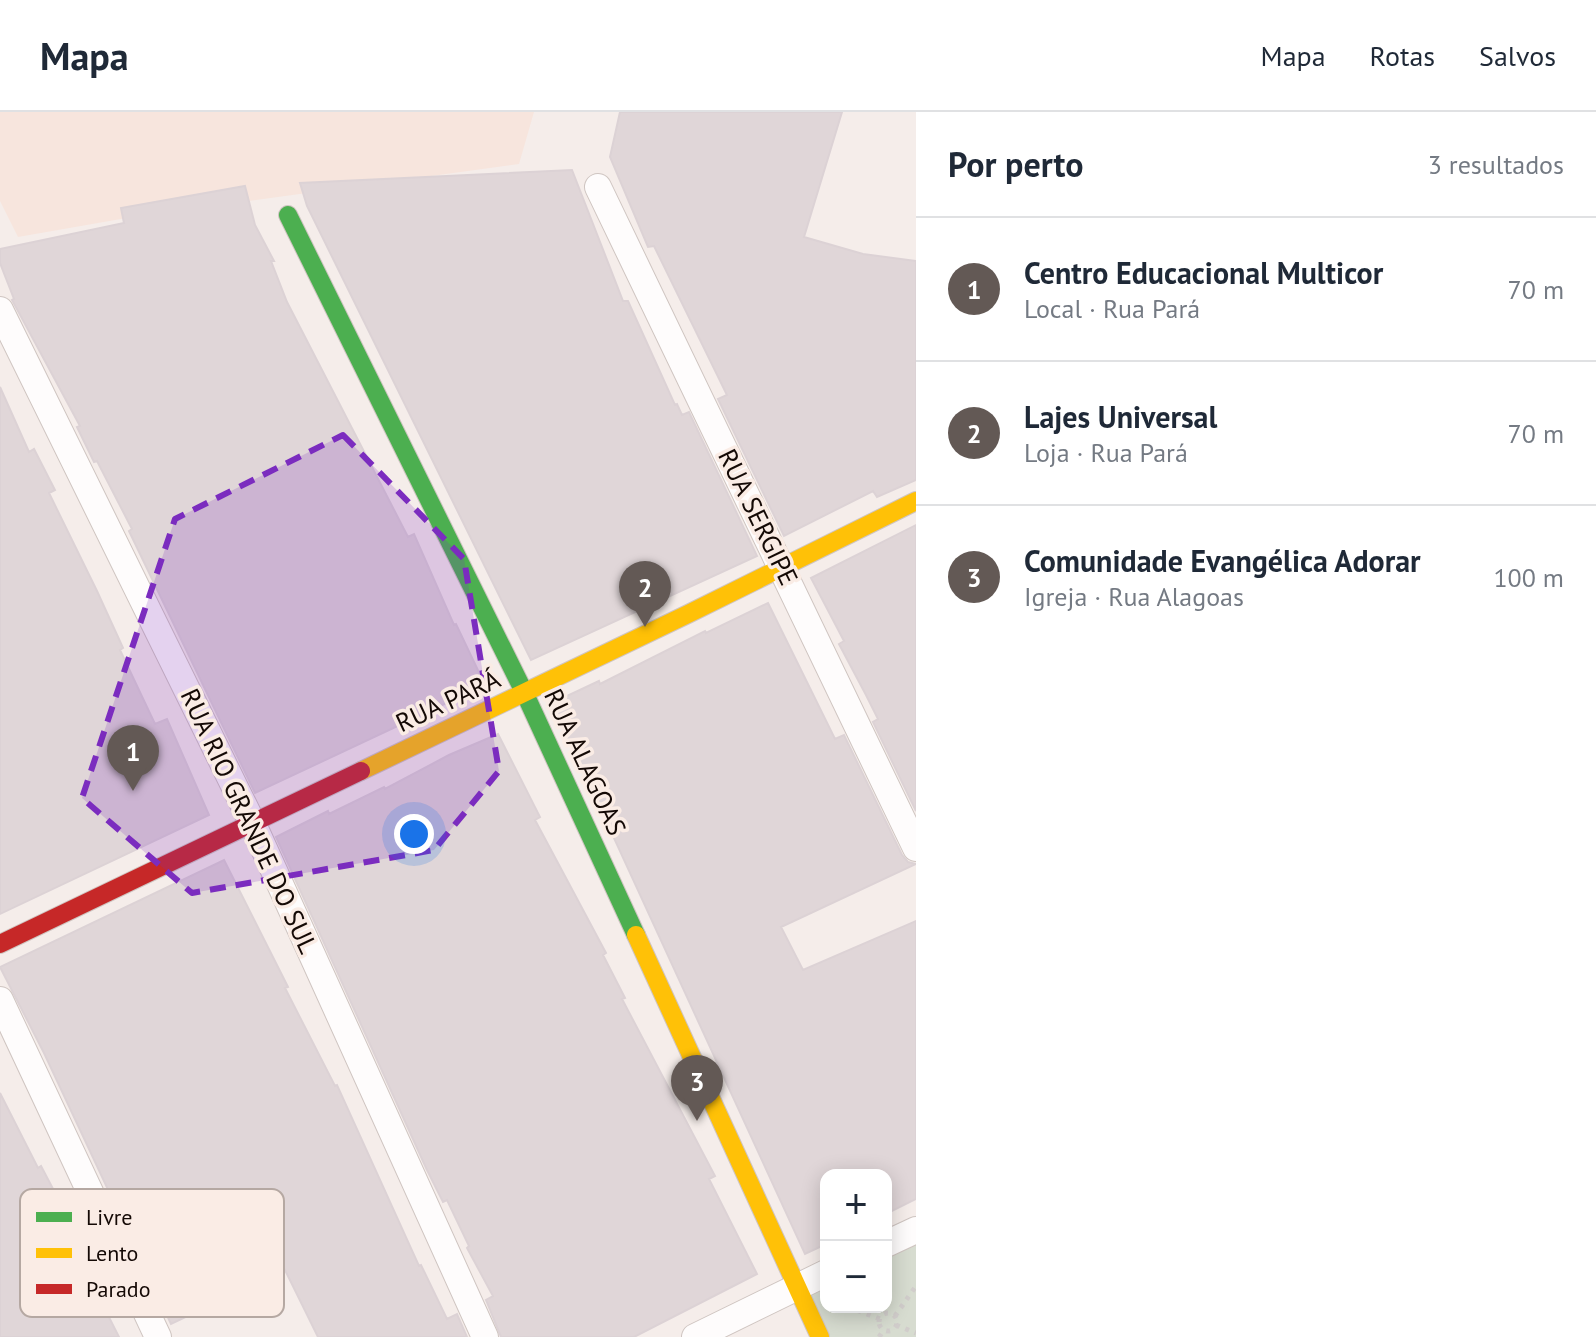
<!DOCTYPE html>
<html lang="pt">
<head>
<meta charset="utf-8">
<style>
	:root { --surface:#fff; --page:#f2f2f3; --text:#1f2937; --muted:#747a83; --line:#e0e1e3; --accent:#635955 }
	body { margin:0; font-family:"PT Sans",sans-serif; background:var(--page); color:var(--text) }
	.controls { position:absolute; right:24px; bottom:24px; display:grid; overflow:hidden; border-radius:16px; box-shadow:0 4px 20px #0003 }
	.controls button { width:72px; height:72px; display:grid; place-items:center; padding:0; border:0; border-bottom:2px solid var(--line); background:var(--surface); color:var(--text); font:40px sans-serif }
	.you { position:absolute; left:414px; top:722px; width:28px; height:28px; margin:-20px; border:6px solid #fff; border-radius:50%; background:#1a73e8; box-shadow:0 0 0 12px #1a73e833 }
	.badge { display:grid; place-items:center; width:52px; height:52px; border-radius:50%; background:var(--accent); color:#fff; font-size:26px; font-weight:700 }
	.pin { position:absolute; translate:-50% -66px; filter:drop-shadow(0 2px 4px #0008) }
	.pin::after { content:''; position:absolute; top:42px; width:28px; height:24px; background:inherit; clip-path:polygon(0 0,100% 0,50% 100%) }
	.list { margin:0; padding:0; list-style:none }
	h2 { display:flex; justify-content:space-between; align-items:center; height:104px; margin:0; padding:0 32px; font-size:34px }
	h2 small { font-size:26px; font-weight:400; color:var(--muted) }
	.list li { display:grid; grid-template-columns:52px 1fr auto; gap:24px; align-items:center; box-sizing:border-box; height:144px; padding:0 32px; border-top:2px solid var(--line) }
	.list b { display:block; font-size:30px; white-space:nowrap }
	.list p { margin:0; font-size:26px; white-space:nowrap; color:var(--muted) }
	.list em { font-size:26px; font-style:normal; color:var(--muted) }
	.map { position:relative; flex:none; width:916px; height:1225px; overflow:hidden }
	header { display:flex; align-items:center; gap:48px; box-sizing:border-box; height:112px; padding:0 40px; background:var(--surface); border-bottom:2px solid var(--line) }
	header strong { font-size:38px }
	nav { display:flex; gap:44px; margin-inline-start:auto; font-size:28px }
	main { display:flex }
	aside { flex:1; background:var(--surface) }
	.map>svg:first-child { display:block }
</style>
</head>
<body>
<header>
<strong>Mapa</strong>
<nav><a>Mapa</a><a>Rotas</a><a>Salvos</a></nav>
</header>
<main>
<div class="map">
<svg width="916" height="1225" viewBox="0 0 916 1225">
	<rect width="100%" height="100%" fill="#f5edea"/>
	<path fill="#f7e5dd" d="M0,0H534L519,52L138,104L18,125L0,89Z"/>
	<path fill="#d7dcd0" d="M916,1119V1225H820L797,1175L826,1162V1195H886V1133Z"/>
	<path fill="#e0d6d8" stroke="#dcd2d5" stroke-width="2" d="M620,0H842L804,125L863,142L916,149V368L877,385L873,379L784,424L718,287L727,283L654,134L648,135L610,45Z
		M572,58L623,189H628L675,293L677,292L682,303L689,300L757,444L531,548L307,94L300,71Z
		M245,74L255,113L274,149H271L287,190L408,425L414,422L454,513L456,512L485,573L255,681L129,419L132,417L97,349L94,350L77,315L80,314L12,188L14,187L0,151V137L124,111L121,96Z
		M0,275L29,340L34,337L55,378L49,381L97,479L123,536L120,538L155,612L167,607L209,703L0,802Z
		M916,413V699L873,610L878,607L866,583L839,532L844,529L811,466Z
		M768,491L835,627L844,623L902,743L908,750L916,752L781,815L803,858L916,809V1087L886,1102V1063H826V1132L805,1142L552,591L599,569L600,572L705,519L706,521Z
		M498,622L540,705L535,708L606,841L603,843L625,886L622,887L715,1064L709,1067L757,1162L634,1225H501L486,1188L493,1184L467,1136L469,1134L447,1088L443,1090L427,1058L276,725L328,699L329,702L384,675L385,677L449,643Z
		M224,748L288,875L285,876L335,974L337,973L419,1154L421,1153L447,1207L457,1202L467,1225H318L285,1158L171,1212L44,941L0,855Z
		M0,981L38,1056L41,1054L62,1094L56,1097L80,1140L77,1142L119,1225H0Z"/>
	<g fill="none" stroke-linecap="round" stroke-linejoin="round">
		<defs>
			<path id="street" d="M598,75L916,736
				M0,198L252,710L485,1225
				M0,888L158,1225
				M886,1132L916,1118
				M695,1225L826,1161"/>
			<path id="fast" d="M288,103L525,582L636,823"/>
			<path id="slow" d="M361,659L688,502L916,389
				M636,823L820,1225"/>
			<path id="jam" d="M0,832L361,659"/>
		</defs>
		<use href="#street" stroke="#cfc5c1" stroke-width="28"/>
		<use href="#fast" stroke="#cfc5c1" stroke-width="20"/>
		<use href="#slow" stroke="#cfc5c1" stroke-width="20"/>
		<use href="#jam" stroke="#cfc5c1" stroke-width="20"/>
		<path stroke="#d1cdcb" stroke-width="5" stroke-dasharray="4 6" stroke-linecap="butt" d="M848,1195L880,1207
			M879 1210a9 9 0 1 1 18 0a9 9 0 1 1-18 0Z
			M895,1204L916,1174
			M896,1213L916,1221
			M879,1225L884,1218"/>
		<use href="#street" stroke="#fefcfc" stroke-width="26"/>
		<use href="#fast" stroke="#4caf50" stroke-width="18"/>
		<use href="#slow" stroke="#ffc107" stroke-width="18"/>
		<use href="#jam" stroke="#c62828" stroke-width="18"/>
	</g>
	<path fill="#7b2cbf" fill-opacity="0.2" stroke="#7b2cbf" stroke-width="6" stroke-dasharray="16 10" stroke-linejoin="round" d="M343,323L464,447L499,659L434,738L192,781L82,686L175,407Z"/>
	<g text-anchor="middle" stroke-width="7" stroke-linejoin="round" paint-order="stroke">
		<g font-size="26" fill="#140905" stroke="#faece5">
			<text transform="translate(758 405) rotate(64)" y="9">RUA SERGIPE</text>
			<text transform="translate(448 589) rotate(-25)" y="9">RUA PARÁ</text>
			<text transform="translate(585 650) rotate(65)" y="9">RUA ALAGOAS</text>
			<text transform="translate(249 709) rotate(65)" y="9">RUA RIO GRANDE DO SUL</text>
		</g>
	</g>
	<rect x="20" y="1077" width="264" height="128" rx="12" fill="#faece5" stroke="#b5a8a2" stroke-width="2"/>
	<rect x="36" y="1100" width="36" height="10" fill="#4caf50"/>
	<rect x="36" y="1136" width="36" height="10" fill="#ffc107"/>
	<rect x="36" y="1172" width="36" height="10" fill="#c62828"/>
	<g font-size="22" fill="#140905">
		<text x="86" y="1113">Livre</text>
		<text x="86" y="1149">Lento</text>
		<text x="86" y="1185">Parado</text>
	</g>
</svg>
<div class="controls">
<button>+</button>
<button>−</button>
</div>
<div class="you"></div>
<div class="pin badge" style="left:133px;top:679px">1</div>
<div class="pin badge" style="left:645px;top:515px">2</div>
<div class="pin badge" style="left:697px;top:1009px">3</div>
</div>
<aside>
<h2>Por perto<small>3 resultados</small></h2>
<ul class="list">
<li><span class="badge">1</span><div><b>Centro Educacional Multicor</b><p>Local · Rua Pará</p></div><em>70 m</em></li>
<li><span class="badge">2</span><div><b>Lajes Universal</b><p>Loja · Rua Pará</p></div><em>70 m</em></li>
<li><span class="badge">3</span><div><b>Comunidade Evangélica Adorar</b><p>Igreja · Rua Alagoas</p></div><em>100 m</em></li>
</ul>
</aside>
</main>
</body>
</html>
